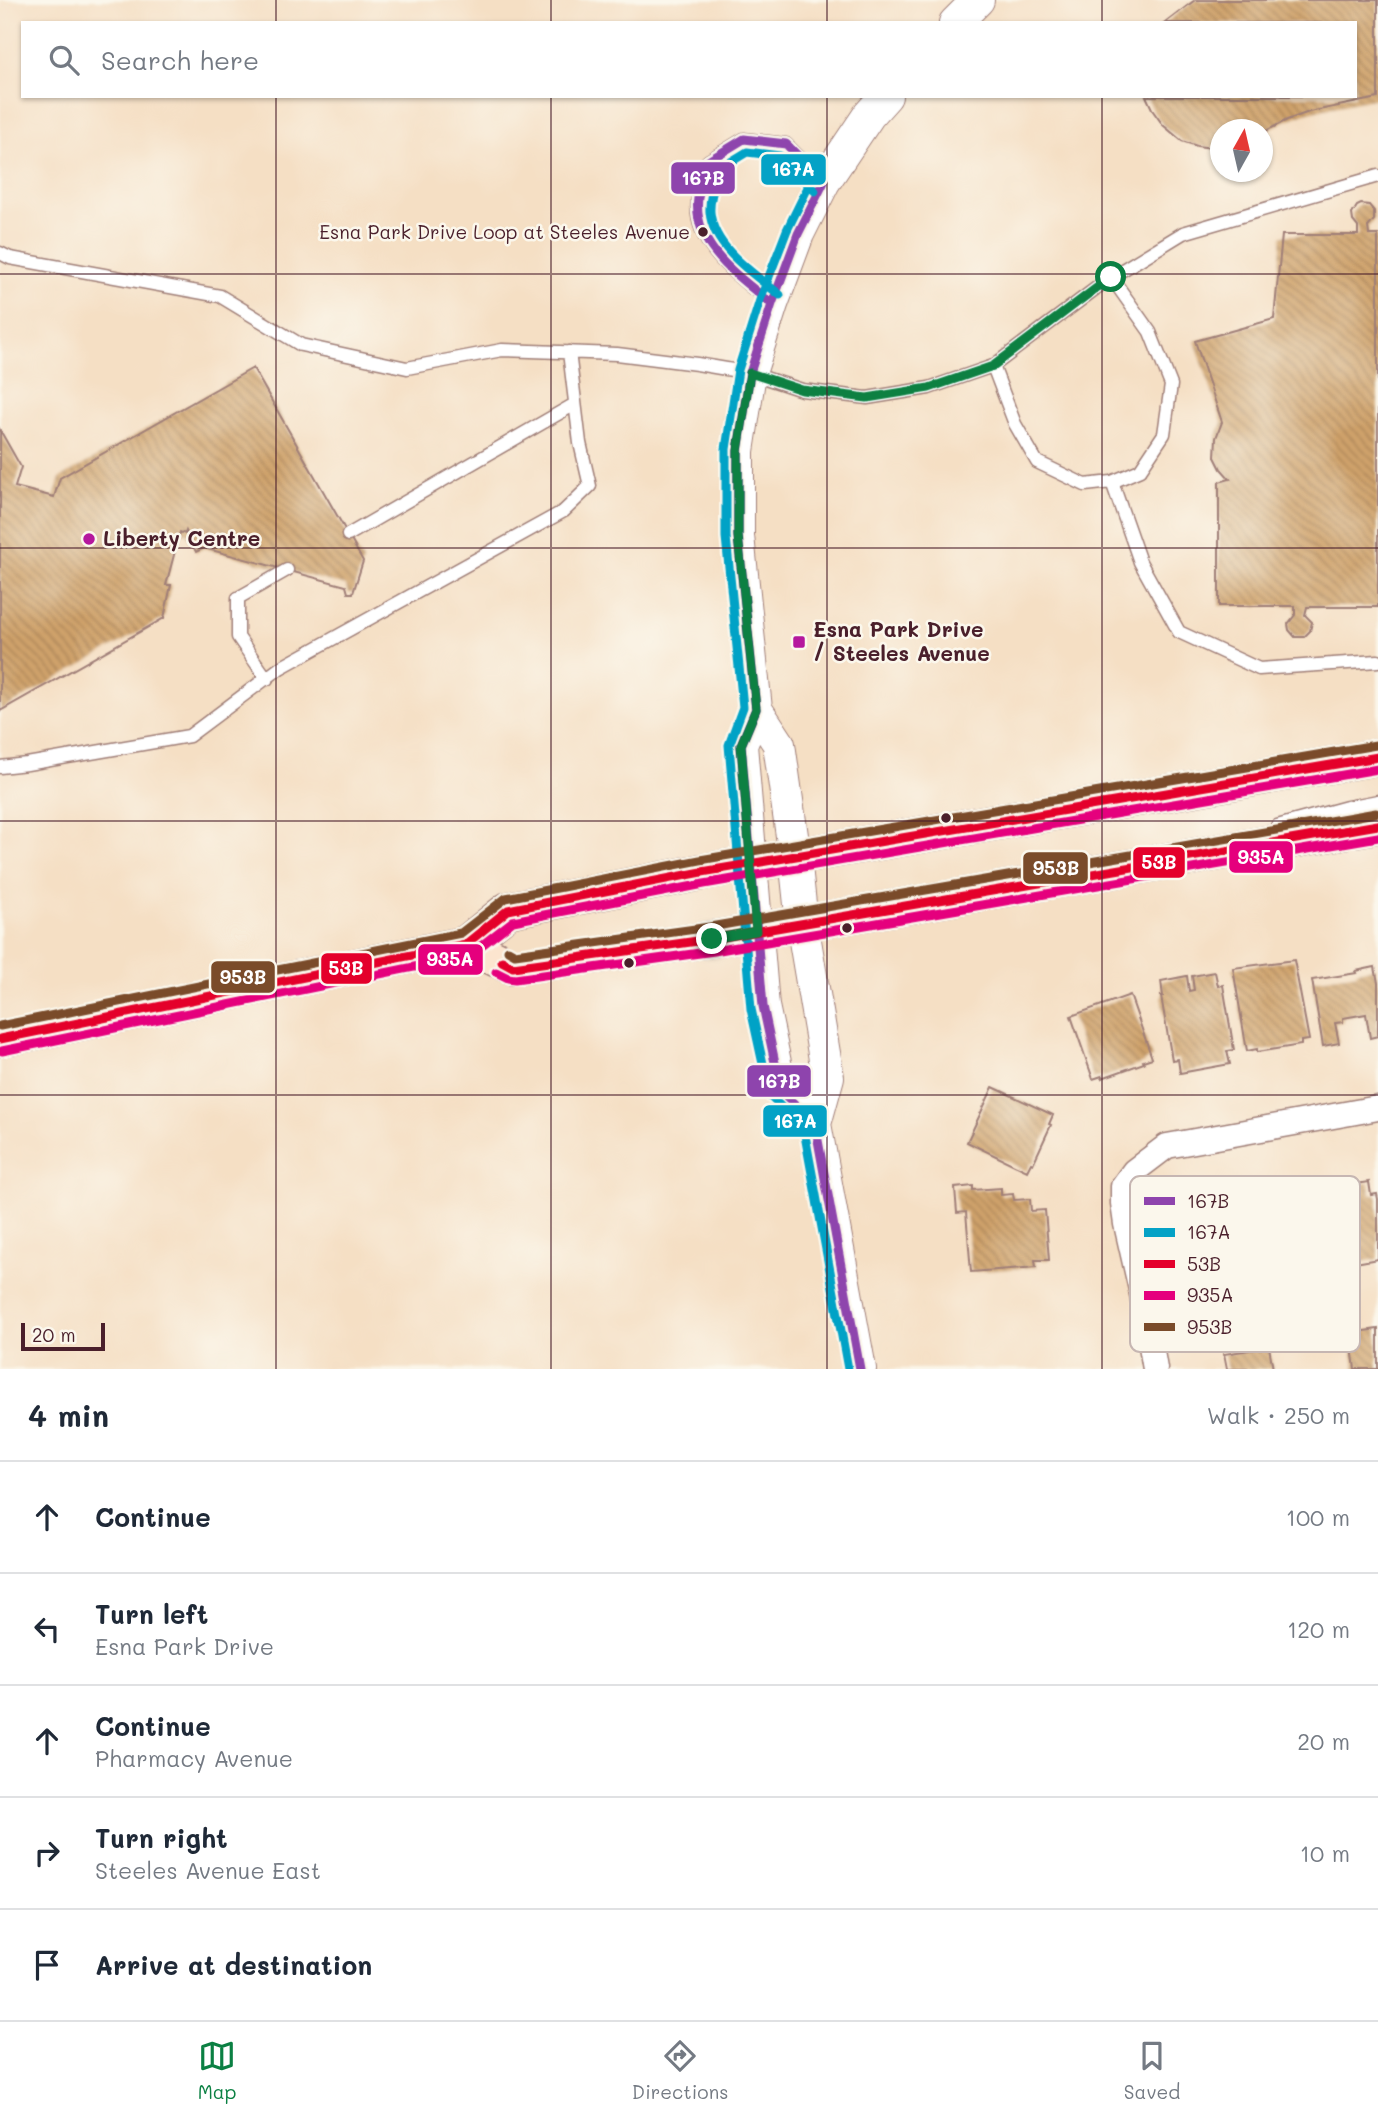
<!DOCTYPE html>
<html lang="en">
<head>
<meta charset="utf-8">
<style>
	:root { --surface:#fff; --page:#f2f2f3; --text:#1f2937; --muted:#747a83; --line:#e0e1e3; --accent:#0b8043 }
	body { margin:0; font-family:Mali,sans-serif; background:var(--page); color:var(--text) }
	.compass { position:absolute; left:1210px; top:119px; width:63px; height:63px; border-radius:50%; background:var(--surface); box-shadow:0 2px 5px #0004; rotate:8deg }
	.scale { position:absolute; left:21px; bottom:18px; width:84px; box-sizing:border-box; padding-left:7px; border:4px solid #4a1f2b; border-top:0; font-size:19px; line-height:24px; white-space:nowrap; color:#4a1f2b; -webkit-text-stroke:5px #fbf7ec; paint-order:stroke }
	.stop { position:absolute; width:21px; height:21px; margin:-16px; border:5px solid #0b8043; border-radius:50%; background:#fff }
	.stop.end { background:#0b8043; border-color:#fff; box-shadow:0 2px 7px #0008 }
	.list { margin:0; padding:0; list-style:none }
	h2 { display:flex; justify-content:space-between; align-items:center; height:91px; margin:0; padding:0 28px; font-size:30px }
	h2 small { font-size:23px; font-weight:400; color:var(--muted) }
	.list li { display:grid; grid-template-columns:46px 1fr auto; gap:21px; align-items:center; box-sizing:border-box; height:112px; padding:0 28px; border-top:2px solid var(--line) }
	.list b { display:block; font-size:26px; white-space:nowrap }
	.list p { margin:0; font-size:23px; white-space:nowrap; color:var(--muted) }
	.list em { font-size:23px; font-style:normal; color:var(--muted) }
	.icon { flex:none; width:38px; height:38px; fill:none; stroke:currentColor; stroke-width:2; stroke-linecap:round; stroke-linejoin:round }
	.map { position:relative; flex:none; width:1378px; height:1369px; overflow:hidden }
	.search { position:absolute; background:var(--surface); box-shadow:0 2px 5px #0004; left:21px; right:21px; top:21px; height:77px; display:flex; align-items:center; gap:18px; box-sizing:border-box; padding:0 24px; border-radius:0px; color:var(--muted); font-size:26px }
	.sheet { height:651px; background:var(--surface) }
	nav { display:flex; justify-content:space-around; align-items:center; box-sizing:border-box; height:98px; border-top:2px solid var(--line); background:var(--surface); font-size:19px; color:var(--muted) }
	nav a { display:grid; justify-items:center; gap:4px }
	nav .on { color:var(--accent) }
	.map>svg:first-child { display:block }
</style>
</head>
<body>
<div class="map">
<svg width="1378" height="1369" viewBox="0 0 1378 1369">
	<defs>
		<pattern id="building-back-hatch" width="6" height="6" patternUnits="userSpaceOnUse" patternTransform="scale(1.75)"><rect width="6" height="6" fill="#cfa26b"/><path d="M-1 5l2 2M0 0l6 6M5-1l2 2" fill="none" stroke="#aa8358"/></pattern>
	</defs>
	<rect width="100%" height="100%" fill="#fbf7ec"/>
	<filter id="ink" filterUnits="userSpaceOnUse"><feTurbulence type="fractalNoise" baseFrequency=".0143" numOctaves="2"/><feDisplacementMap in="SourceGraphic" scale="14" xChannelSelector="R" yChannelSelector="G"/><feConvolveMatrix kernelMatrix="1 2 1 2 8 2 1 2 1" color-interpolation-filters="sRGB"/></filter>
	<filter id="wash" filterUnits="userSpaceOnUse"><feTurbulence type="fractalNoise" baseFrequency=".00686" numOctaves="4" result="noise"/><feDisplacementMap in="SourceGraphic" scale="28" xChannelSelector="R" yChannelSelector="G"/><feGaussianBlur stdDeviation="1.57" result="paint"/><feColorMatrix in="noise" values="0 0 0 0 0 0 0 0 0 0 0 0 0 0 0 0 0 1.4 0 .05"/><feComposite in="paint" operator="in"/></filter>
	<g filter="url(#wash)">
		<rect width="100%" height="100%" fill="#f5dfc4"/>
		<g id="blocks">
			<path fill="url(#building-back-hatch)" d="M1195,0H1378V98L1309,112L1287,120L1262,133V130H1220V149L1197,146L1182,141L1163,125L1153,111L1146,96H1355V23H1165Z
				M1361,204L1369,205L1374,211V220L1368,227L1369,235H1378V607H1307L1305,615L1312,622L1310,631L1304,637H1295L1289,630L1288,624L1295,615V606H1219V482L1230,479L1221,469L1215,457L1216,438L1222,422L1195,341L1274,319L1282,235H1358V227L1353,221L1352,214L1357,206Z
				M253,368L363,561L353,593H348L346,586L204,548L196,552L186,531L185,534L180,532L166,585H171L164,618L0,711V430L21,467L15,487L54,497L60,478Z
				M1294,960L1309,1040L1301,1041V1045L1257,1052V1049L1247,1051L1233,968Z
				M1375,967L1378,983V1036L1370,1038L1366,1014L1343,1018V1022L1335,1023L1339,1043L1323,1046L1312,980L1357,973L1356,971Z
				M1215,972L1218,986L1223,985L1234,1050L1227,1051L1230,1064L1180,1073L1178,1059L1172,1060L1161,996H1163L1161,981L1187,976L1189,991L1194,990L1192,976Z
				M1130,995L1152,1058L1143,1061L1144,1063L1102,1078V1076L1093,1079L1071,1016Z
				M993,1087L1053,1115L1049,1124L1051,1125L1033,1164L1031,1163L1027,1171L967,1142Z
				M1369,1182L1371,1195L1377,1194L1378,1199V1259L1327,1268L1316,1203H1321L1319,1190Z
				M973,1186V1190L1001,1188V1195L1013,1194L1014,1200L1030,1199L1031,1211L1045,1210L1049,1260H1035L1036,1267L971,1272L966,1212L957,1213L955,1188Z
				M1378,1329V1369H1355L1350,1333Z
				M1269,1347L1273,1369H1227L1224,1354Z"/>
		</g>
	</g>
	<g filter="url(#ink)">
		<use href="#blocks" fill-opacity="0" stroke="#a07f78" stroke-width="2"/>
		<g fill="none" stroke-linecap="round" stroke-linejoin="round">
			<defs>
				<path id="service" d="M0,253L10,258L220,296L301,345L407,368L502,350L617,354L697,364L750,373L802,390L867,398L929,388L993,366L1111,277L1183,233L1378,176
					M772,304C741,278 691,245 698,199C700,187 705,174 708,161L744,139L786,144L824,182
					M993,366L1015,424L1037,462L1085,485L1112,482L1140,470L1164,434L1171,385L1150,332L1111,277
					M1112,482L1140,562L1179,632L1259,669L1378,661
					M348,535L575,404
					M267,679L238,637V598L287,570
					M0,767L27,764L189,736L280,668L564,511L590,486L580,443L569,352
					M1277,826L1347,807L1378,801"/>
				<path id="minor" d="M1155,1369L1142,1294L1126,1224L1123,1203V1186L1134,1171L1167,1146L1378,1108"/>
				<path id="tertiary" d="M955,23L978,0
					M756,709L779,744L795,857L802,923L828,1077L815,1124L860,1369
					M815,1124L781,1091L763,1006L741,745L756,709L738,536V451L750,373L772,304L798,234L824,182L869,115L886,96"/>
				<path id="secondary" d="M466,944L513,967L712,939L1378,825
					M0,1039L466,944L508,910L702,872L1378,757"/>
			</defs>
			<use href="#service" stroke="#a07f78" stroke-width="15"/>
			<use href="#minor" stroke="#a07f78" stroke-width="27"/>
			<use href="#tertiary" stroke="#a07f78" stroke-width="34"/>
			<use href="#secondary" stroke="#a07f78" stroke-width="38"/>
			<use href="#service" stroke="#fff" stroke-width="12"/>
			<use href="#minor" stroke="#fff" stroke-width="24"/>
			<use href="#tertiary" stroke="#fff" stroke-width="32"/>
			<use href="#secondary" stroke="#fce5cf" stroke-width="35"/>
			<defs>
				<path id="bus-1" d="M824,182L798,234L772,304L750,373L738,451V536L756,709L741,745L763,1006L781,1091L815,1124L860,1369
					M772,304C739,277 692,246 698,198C700,185 705,173 708,161L744,139L786,144L824,182"/>
				<path id="bus-2" d="M813,177L787,230L760,300L738,370L726,449V537L743,707L729,745L751,1009L770,1096L804,1130L848,1369
					M780,295C754,274 713,248 710,212C709,197 715,183 719,169L747,152L780,156L815,191"/>
				<path id="bus-3" d="M502,961L513,967L712,939L1378,825
					M0,1039L466,944L508,910L702,872L1378,757"/>
				<path id="bus-4" d="M496,972L508,978L515,979L714,951L1378,837
					M2,1051L468,956L513,921L704,884L1378,769"/>
				<path id="bus-5" d="M508,950L515,954L710,927L1376,813
					M0,1026L461,933L506,898L700,860L1376,745"/>
			</defs>
			<use href="#bus-1" stroke="#fbf7ec" stroke-width="14"/>
			<use href="#bus-2" stroke="#fbf7ec" stroke-width="14"/>
			<use href="#bus-3" stroke="#fbf7ec" stroke-width="14"/>
			<use href="#bus-4" stroke="#fbf7ec" stroke-width="14"/>
			<use href="#bus-5" stroke="#fbf7ec" stroke-width="14"/>
			<use href="#bus-1" stroke="#8e44ad" stroke-width="9"/>
			<use href="#bus-2" stroke="#04a2c6" stroke-width="9"/>
			<use href="#bus-3" stroke="#e4002b" stroke-width="9"/>
			<use href="#bus-4" stroke="#e5007d" stroke-width="9"/>
			<use href="#bus-5" stroke="#7a4b2a" stroke-width="9"/>
		</g>
	</g>
	<g fill="none" stroke-linecap="round" stroke-linejoin="round" filter="url(#ink)">
		<path stroke="#0b8043" stroke-width="9" d="M712,939L756,931L741,745L756,709L738,536V451L750,373L802,390L867,398L929,388L993,366L1111,277"/>
	</g>
	<path fill="none" stroke="#4a1f2b" stroke-width="2" stroke-opacity="0.55" d="M276,0V23M551,0V23M827,0V23M1102,0V23M276,96V1369M551,96V1369M827,96V1369M1102,96V1369M0,274H1378M0,548H1378M0,821H1378M0,1095H1378"/>
	<g fill="#4a1f2b" stroke="#fbf7ec" stroke-width="2.5">
		<circle cx="703" cy="232" r="6"/>
		<circle cx="946" cy="818" r="6"/>
		<circle cx="847" cy="928" r="6"/>
		<circle cx="629" cy="963" r="6"/>
	</g>
	<g fill="#b5179e" stroke="#fbf7ec" stroke-width="2.5">
		<circle cx="89" cy="539" r="7"/>
		<rect x="792" y="635" width="14" height="14" rx="3.5"/>
	</g>
	<g text-anchor="middle" stroke-width="5" stroke-linejoin="round" paint-order="stroke">
		<g font-size="19" fill="#4a1f2b" stroke="#fbf7ec" text-anchor="end">
			<text x="690" y="239">Esna Park Drive Loop at Steeles Avenue</text>
		</g>
		<g font-size="21" font-weight="bold" fill="#4a1f2b" stroke="#fbf7ec" text-anchor="start">
			<text x="103" y="546">Liberty Centre</text>
			<text x="813" y="637">Esna Park Drive<tspan x="813" dy="24">/ Steeles Avenue</tspan></text>
		</g>
	</g>
	<rect x="1130" y="1176" width="230" height="176" rx="10" fill="#fbf7ec" stroke="#c6b6b2" stroke-width="2"/>
	<rect x="1144" y="1197" width="31" height="8" fill="#8e44ad"/>
	<rect x="1144" y="1228" width="31" height="9" fill="#04a2c6"/>
	<rect x="1144" y="1260" width="31" height="8" fill="#e4002b"/>
	<rect x="1144" y="1291" width="31" height="9" fill="#e5007d"/>
	<rect x="1144" y="1323" width="31" height="8" fill="#7a4b2a"/>
	<g font-size="19" fill="#4a1f2b">
		<text x="1187" y="1208">167B</text>
		<text x="1187" y="1239">167A</text>
		<text x="1187" y="1271">53B</text>
		<text x="1187" y="1302">935A</text>
		<text x="1187" y="1334">953B</text>
	</g>
	<g stroke="#fbf7ec" stroke-width="2.5">
		<rect x="760" y="153" width="67" height="33" rx="7" fill="#04a2c6"/>
		<rect x="670" y="161" width="66" height="34" rx="7" fill="#8e44ad"/>
		<rect x="1228" y="840" width="66" height="34" rx="7" fill="#e5007d"/>
		<rect x="1132" y="846" width="54" height="33" rx="7" fill="#e4002b"/>
		<rect x="1022" y="851" width="67" height="34" rx="7" fill="#7a4b2a"/>
		<rect x="417" y="943" width="67" height="33" rx="7" fill="#e5007d"/>
		<rect x="320" y="952" width="53" height="33" rx="7" fill="#e4002b"/>
		<rect x="210" y="960" width="66" height="34" rx="7" fill="#7a4b2a"/>
		<rect x="746" y="1064" width="66" height="34" rx="7" fill="#8e44ad"/>
		<rect x="762" y="1104" width="66" height="34" rx="7" fill="#04a2c6"/>
	</g>
	<g font-size="19" text-anchor="middle" font-weight="bold" fill="#fff">
		<text x="793" y="176">167A</text>
		<text x="703" y="185">167B</text>
		<text x="1261" y="864">935A</text>
		<text x="1159" y="869">53B</text>
		<text x="1056" y="875">953B</text>
		<text x="450" y="966">935A</text>
		<text x="346" y="975">53B</text>
		<text x="243" y="984">953B</text>
		<text x="779" y="1088">167B</text>
		<text x="795" y="1128">167A</text>
	</g>
</svg>
<svg class="compass" viewBox="-18 -18 36 36"><path d="M0-13l5 13h-10z" fill="#e53935"/><path d="M0 13l5-13h-10z" fill="#747a83"/></svg>
<div class="scale">20 m</div>
<div class="stop" style="left:1111px;top:277px"></div>
<div class="stop end" style="left:712px;top:939px"></div>
<div class="search"><svg class="icon" aria-label="search" viewBox="0 0 24 24"><circle cx="10" cy="10" r="6"/><path d="M15 15l6 6"/></svg>Search here</div>
</div>
<section class="sheet">
<h2>4 min<small>Walk · 250 m</small></h2>
<ul class="list">
<li><svg class="icon" aria-label="ahead" viewBox="0 0 24 24"><path d="M12 20V5M6 11l6-6 6 6"/></svg><div><b>Continue</b></div><em>100 m</em></li>
<li><svg class="icon" aria-label="left" viewBox="0 0 24 24"><path d="M17 20v-9H6M10 6l-5 5 5 5"/></svg><div><b>Turn left</b><p>Esna Park Drive</p></div><em>120 m</em></li>
<li><svg class="icon" aria-label="ahead" viewBox="0 0 24 24"><path d="M12 20V5M6 11l6-6 6 6"/></svg><div><b>Continue</b><p>Pharmacy Avenue</p></div><em>20 m</em></li>
<li><svg class="icon" aria-label="right" viewBox="0 0 24 24"><path d="M7 20v-9h11M14 6l5 5-5 5"/></svg><div><b>Turn right</b><p>Steeles Avenue East</p></div><em>10 m</em></li>
<li><svg class="icon" aria-label="arrive" viewBox="0 0 24 24"><path d="M6 21V4h12l-3 4 3 4H6"/></svg><div><b>Arrive at destination</b></div></li>
</ul>
</section>
<nav>
<a class="on"><svg class="icon" aria-label="map" viewBox="0 0 24 24"><path d="M3 6l6-2 6 2 6-2v14l-6 2-6-2-6 2zM9 4v14M15 6v14"/></svg>Map</a>
<a><svg class="icon" aria-label="directions" viewBox="0 0 24 24"><path d="M12 3l9 9-9 9-9-9zM9 14v-3h6M13 9l2 2-2 2"/></svg>Directions</a>
<a><svg class="icon" aria-label="saved" viewBox="0 0 24 24"><path d="M7 4h10v16l-5-4-5 4z"/></svg>Saved</a>
</nav>
</body>
</html>
